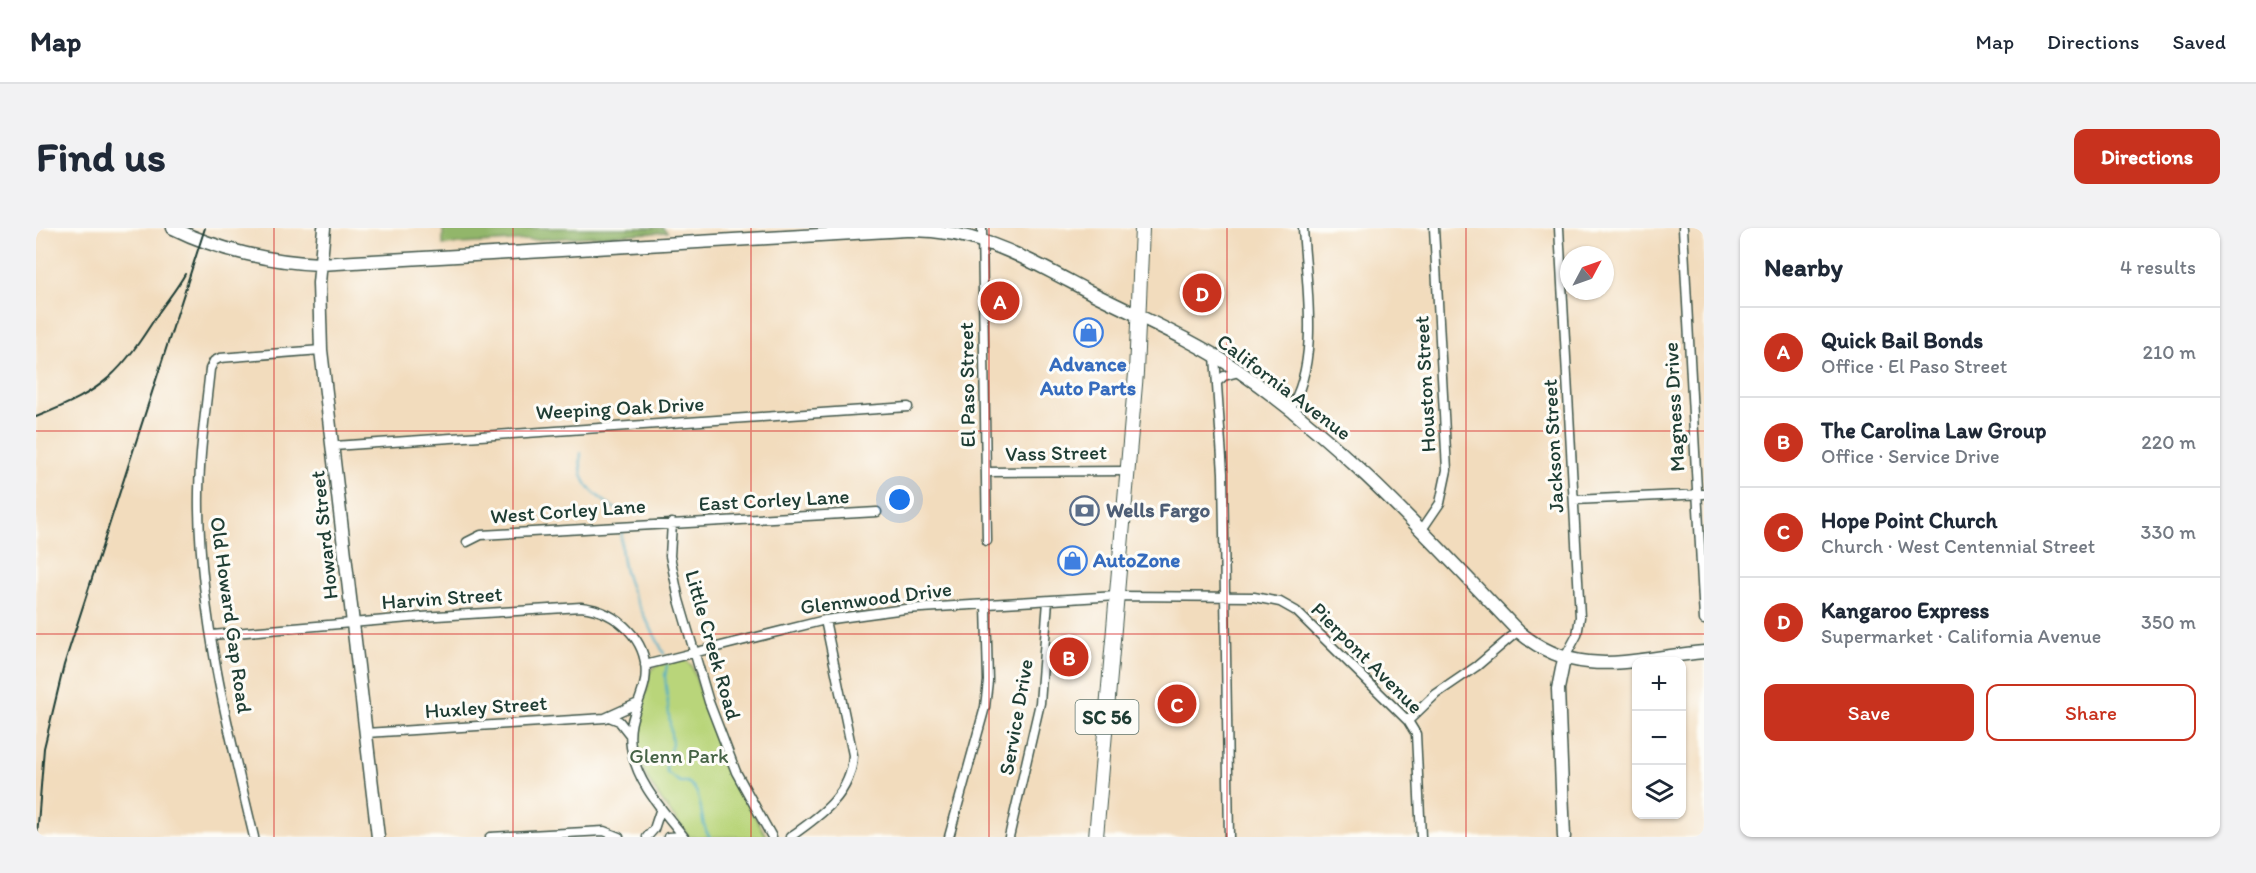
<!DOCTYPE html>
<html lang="en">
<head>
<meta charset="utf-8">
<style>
	:root { --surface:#fff; --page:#f2f2f3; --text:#1f2937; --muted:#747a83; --line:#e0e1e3; --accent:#c8321e }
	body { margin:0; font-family:Itim,sans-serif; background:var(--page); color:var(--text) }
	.controls { position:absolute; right:18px; bottom:18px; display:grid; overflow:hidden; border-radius:12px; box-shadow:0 2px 4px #0004 }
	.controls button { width:54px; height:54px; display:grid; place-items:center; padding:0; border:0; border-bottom:2px solid var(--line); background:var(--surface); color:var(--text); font:30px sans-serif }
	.compass { position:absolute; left:1524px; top:18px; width:54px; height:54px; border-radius:50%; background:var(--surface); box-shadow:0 2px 4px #0004; rotate:49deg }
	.you { position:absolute; left:864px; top:272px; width:21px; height:21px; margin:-15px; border:4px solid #fff; border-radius:50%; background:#1a73e8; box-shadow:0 0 0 9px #1a73e833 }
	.badge { display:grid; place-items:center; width:39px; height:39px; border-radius:50%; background:var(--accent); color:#fff; font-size:20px; font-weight:700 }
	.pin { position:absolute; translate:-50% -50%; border:3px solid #fff; box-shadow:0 2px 6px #0006 }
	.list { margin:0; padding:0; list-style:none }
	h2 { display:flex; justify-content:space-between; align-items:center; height:78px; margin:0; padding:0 24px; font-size:26px }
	h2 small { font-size:20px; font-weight:400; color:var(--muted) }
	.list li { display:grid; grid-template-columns:39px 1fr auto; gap:18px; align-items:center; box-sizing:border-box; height:90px; padding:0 24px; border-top:2px solid var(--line) }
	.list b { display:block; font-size:22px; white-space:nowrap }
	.list p { margin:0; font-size:20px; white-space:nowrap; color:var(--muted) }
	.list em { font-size:20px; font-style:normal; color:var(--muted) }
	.actions { display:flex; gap:12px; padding:18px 24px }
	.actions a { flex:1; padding:14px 0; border:2px solid var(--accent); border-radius:12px; text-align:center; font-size:21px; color:var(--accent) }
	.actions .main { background:var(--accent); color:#fff }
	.icon { flex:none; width:33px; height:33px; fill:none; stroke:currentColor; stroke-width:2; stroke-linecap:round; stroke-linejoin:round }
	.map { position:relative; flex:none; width:1668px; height:609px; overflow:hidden; border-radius:12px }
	header { display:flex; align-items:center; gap:36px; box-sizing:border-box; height:84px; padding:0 30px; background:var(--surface); border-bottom:2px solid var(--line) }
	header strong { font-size:28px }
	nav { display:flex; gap:33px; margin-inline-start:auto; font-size:21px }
	.intro { display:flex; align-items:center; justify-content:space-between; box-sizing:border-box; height:144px; padding:0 36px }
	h1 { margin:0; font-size:42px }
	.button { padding:15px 27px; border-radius:12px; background:var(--accent); color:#fff; font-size:21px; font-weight:700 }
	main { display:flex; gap:36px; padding:0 36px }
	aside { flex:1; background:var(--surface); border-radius:12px; box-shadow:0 2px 4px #0004 }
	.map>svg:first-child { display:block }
</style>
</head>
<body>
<header>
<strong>Map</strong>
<nav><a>Map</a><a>Directions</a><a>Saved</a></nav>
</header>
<div class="intro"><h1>Find us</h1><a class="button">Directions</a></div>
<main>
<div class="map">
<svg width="1668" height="609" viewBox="0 0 1668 609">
	<rect width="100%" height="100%" fill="#fdfcf7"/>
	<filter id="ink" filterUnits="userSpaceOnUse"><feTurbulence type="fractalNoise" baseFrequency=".0167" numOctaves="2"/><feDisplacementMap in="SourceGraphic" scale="12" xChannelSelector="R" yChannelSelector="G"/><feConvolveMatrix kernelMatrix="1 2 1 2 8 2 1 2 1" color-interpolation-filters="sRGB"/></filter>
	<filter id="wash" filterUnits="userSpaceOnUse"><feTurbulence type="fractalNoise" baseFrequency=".008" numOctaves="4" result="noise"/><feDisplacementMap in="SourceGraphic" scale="24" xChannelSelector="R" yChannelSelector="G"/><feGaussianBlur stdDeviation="1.35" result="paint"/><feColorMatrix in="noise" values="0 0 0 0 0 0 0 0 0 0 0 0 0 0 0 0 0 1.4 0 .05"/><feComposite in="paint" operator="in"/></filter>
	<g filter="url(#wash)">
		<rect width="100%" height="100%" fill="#f2dcbd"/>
		<path fill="#b9d57a" stroke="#6c8957" stroke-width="1.5" d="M650,432L656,438C677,504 695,550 731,609H653C619,563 579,525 610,464C613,458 611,452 613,446C617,434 639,434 650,432Z"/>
		<path fill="#92b66a" stroke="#587a4f" stroke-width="1.5" d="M407,0H627L631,4L407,17Z"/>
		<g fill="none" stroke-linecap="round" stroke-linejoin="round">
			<path stroke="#47acc6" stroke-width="2" d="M545,225C541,259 560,267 584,284
				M586,303C580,350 609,385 628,426
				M631,437L629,448L636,516L630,538L631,545L644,554H651C670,564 661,593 674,609"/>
		</g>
	</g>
	<g filter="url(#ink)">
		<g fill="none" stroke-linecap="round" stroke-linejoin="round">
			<defs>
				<path id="street" d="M946,0L951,313
					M1523,0L1544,389L1541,407L1528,431
					M1647,0L1668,392
					M1179,128L1187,245L1193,609
					M1181,154L1188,148L1203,144
					M1253,182C1285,135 1270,55 1267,0
					M298,218L872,179
					M950,244L1091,243
					M1538,272L1668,266
					M636,295L634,328L643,372L673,474L700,544L736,609
					M1385,303L1404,275L1411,242L1398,0
					M431,314L445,307L841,284
					M176,407L385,389L545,379C581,383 615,413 609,453C604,478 591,490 595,519C601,556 626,581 648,609
					M609,437L789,392L869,381L1081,368L1218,369L1244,374L1260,383L1372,493L1380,506L1385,609
					M573,489L583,493L594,507
					M1372,493L1400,466L1441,438L1482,403
					M330,505L569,490L600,476
					M218,609C192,502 165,392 163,282C162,235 169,188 174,141L178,133L184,130L285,122
					M454,609L568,603L583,609
					M611,609L618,601L625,580
					M632,609L647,608
					M754,609C784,588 816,566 817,527L789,392
					M913,609L949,479L952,453L950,377
					M973,609L1004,475L1012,373"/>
				<path id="secondary" d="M137,0C181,22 236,34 284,36L870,2C941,0 991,31 1052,63C1101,88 1154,110 1200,141C1306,213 1394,311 1482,403C1542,454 1598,430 1668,424
					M288,0L283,55L285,122L342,609
					M1528,431L1522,461L1528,609"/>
				<path id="primary" d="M1060,609L1100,145L1106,0"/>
			</defs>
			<use href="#street" stroke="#3f5549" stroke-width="11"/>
			<use href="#secondary" stroke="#3f5549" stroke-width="15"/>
			<use href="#primary" stroke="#3f5549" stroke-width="16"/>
			<use href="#street" stroke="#fff" stroke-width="8"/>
			<use href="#secondary" stroke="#fff" stroke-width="12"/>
			<use href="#primary" stroke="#fff" stroke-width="14"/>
			<path stroke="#1f3d34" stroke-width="2" d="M0,189C69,162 84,146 123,84C132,71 142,59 149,46
				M1,609L8,520L28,437L169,0"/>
		</g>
	</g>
	<path fill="none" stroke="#d62828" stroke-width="1.5" stroke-opacity="0.55" d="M238,0V609M477,0V609M715,0V609M953,0V609M1191,0V609M1430,0V609M0,203H1668M0,406H1668"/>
	<defs>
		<symbol id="shop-ring" viewBox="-11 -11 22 22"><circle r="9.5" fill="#fdfcf7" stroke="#3f7fe0" stroke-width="1.5"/><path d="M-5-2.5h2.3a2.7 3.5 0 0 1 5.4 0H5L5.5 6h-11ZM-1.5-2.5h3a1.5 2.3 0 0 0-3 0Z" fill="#3f7fe0"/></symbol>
		<symbol id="bank-ring" viewBox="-11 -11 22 22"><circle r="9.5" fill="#fdfcf7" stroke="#5c6f8a" stroke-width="1.5"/><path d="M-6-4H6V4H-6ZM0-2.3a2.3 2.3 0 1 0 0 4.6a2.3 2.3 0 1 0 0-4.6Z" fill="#5c6f8a"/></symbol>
	</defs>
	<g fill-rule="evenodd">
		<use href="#shop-ring" x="1036" y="88" width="33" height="33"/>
		<use href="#bank-ring" x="1032" y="266" width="33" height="33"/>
		<use href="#shop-ring" x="1020" y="316" width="33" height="33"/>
	</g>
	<g text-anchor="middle" stroke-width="6" stroke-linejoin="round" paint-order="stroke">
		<rect fill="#fdfcf7" stroke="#62766e" stroke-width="1.5" x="1039.5" y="472" width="63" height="34" rx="4.5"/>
		<g font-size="20" font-weight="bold" fill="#1f3d34">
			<text x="1071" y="496">SC 56</text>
		</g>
		<g font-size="21" font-weight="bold" fill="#366cbe" stroke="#fdfcf7">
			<text x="1052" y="143">Advance<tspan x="1052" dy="24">Auto Parts</tspan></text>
			<text x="1057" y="339" text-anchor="start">AutoZone</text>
		</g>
		<g font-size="21" fill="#1f3d34" stroke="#fdfcf7">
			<text transform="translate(1389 156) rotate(-93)" y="7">Houston Street</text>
			<text transform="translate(931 157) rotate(-91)" y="7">El Paso Street</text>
			<text transform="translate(1248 159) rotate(37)" y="7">California Avenue</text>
			<text transform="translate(1638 179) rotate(-93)" y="7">Magness Drive</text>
			<text transform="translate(584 180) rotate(-3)" y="7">Weeping Oak Drive</text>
			<text transform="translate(1517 218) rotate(-93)" y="7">Jackson Street</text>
			<text transform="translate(1020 225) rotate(-1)" y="7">Vass Street</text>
			<text transform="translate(738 272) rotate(-3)" y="7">East Corley Lane</text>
			<text transform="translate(532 283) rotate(-4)" y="7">West Corley Lane</text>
			<text transform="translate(288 307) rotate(-96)" y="7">Howard Street</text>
			<text transform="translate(406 370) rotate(-4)" y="7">Harvin Street</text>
			<text transform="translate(840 370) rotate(-7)" y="7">Glennwood Drive</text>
			<text transform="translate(195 387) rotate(82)" y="7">Old Howard Gap Road</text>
			<text transform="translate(677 417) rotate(74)" y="7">Little Creek Road</text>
			<text transform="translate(1331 430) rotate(45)" y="7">Pierpont Avenue</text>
			<text transform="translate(450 479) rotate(-4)" y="7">Huxley Street</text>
			<text transform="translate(980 489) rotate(-80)" y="7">Service Drive</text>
		</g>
		<g font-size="21" font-weight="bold" fill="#4e5e75" stroke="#fdfcf7" text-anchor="start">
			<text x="1070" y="289">Wells Fargo</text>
		</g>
		<g font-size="21" fill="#466346" stroke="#fdfcf7">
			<text x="643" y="535">Glenn Park</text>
		</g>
	</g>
</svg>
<div class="controls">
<button>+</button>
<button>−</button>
<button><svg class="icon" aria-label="layers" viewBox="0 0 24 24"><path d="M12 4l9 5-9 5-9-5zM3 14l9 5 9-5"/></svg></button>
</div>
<svg class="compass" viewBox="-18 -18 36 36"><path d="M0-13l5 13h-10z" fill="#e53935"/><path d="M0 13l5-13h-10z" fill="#747a83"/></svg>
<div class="you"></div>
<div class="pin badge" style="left:964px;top:73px">A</div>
<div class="pin badge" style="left:1033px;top:429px">B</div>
<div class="pin badge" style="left:1141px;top:476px">C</div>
<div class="pin badge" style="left:1166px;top:65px">D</div>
</div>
<aside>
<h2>Nearby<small>4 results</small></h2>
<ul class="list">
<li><span class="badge">A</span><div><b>Quick Bail Bonds</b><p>Office · El Paso Street</p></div><em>210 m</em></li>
<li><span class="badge">B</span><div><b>The Carolina Law Group</b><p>Office · Service Drive</p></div><em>220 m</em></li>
<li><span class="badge">C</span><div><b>Hope Point Church</b><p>Church · West Centennial Street</p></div><em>330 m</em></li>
<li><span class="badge">D</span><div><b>Kangaroo Express</b><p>Supermarket · California Avenue</p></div><em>350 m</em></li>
</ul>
<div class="actions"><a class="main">Save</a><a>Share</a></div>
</aside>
</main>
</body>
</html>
